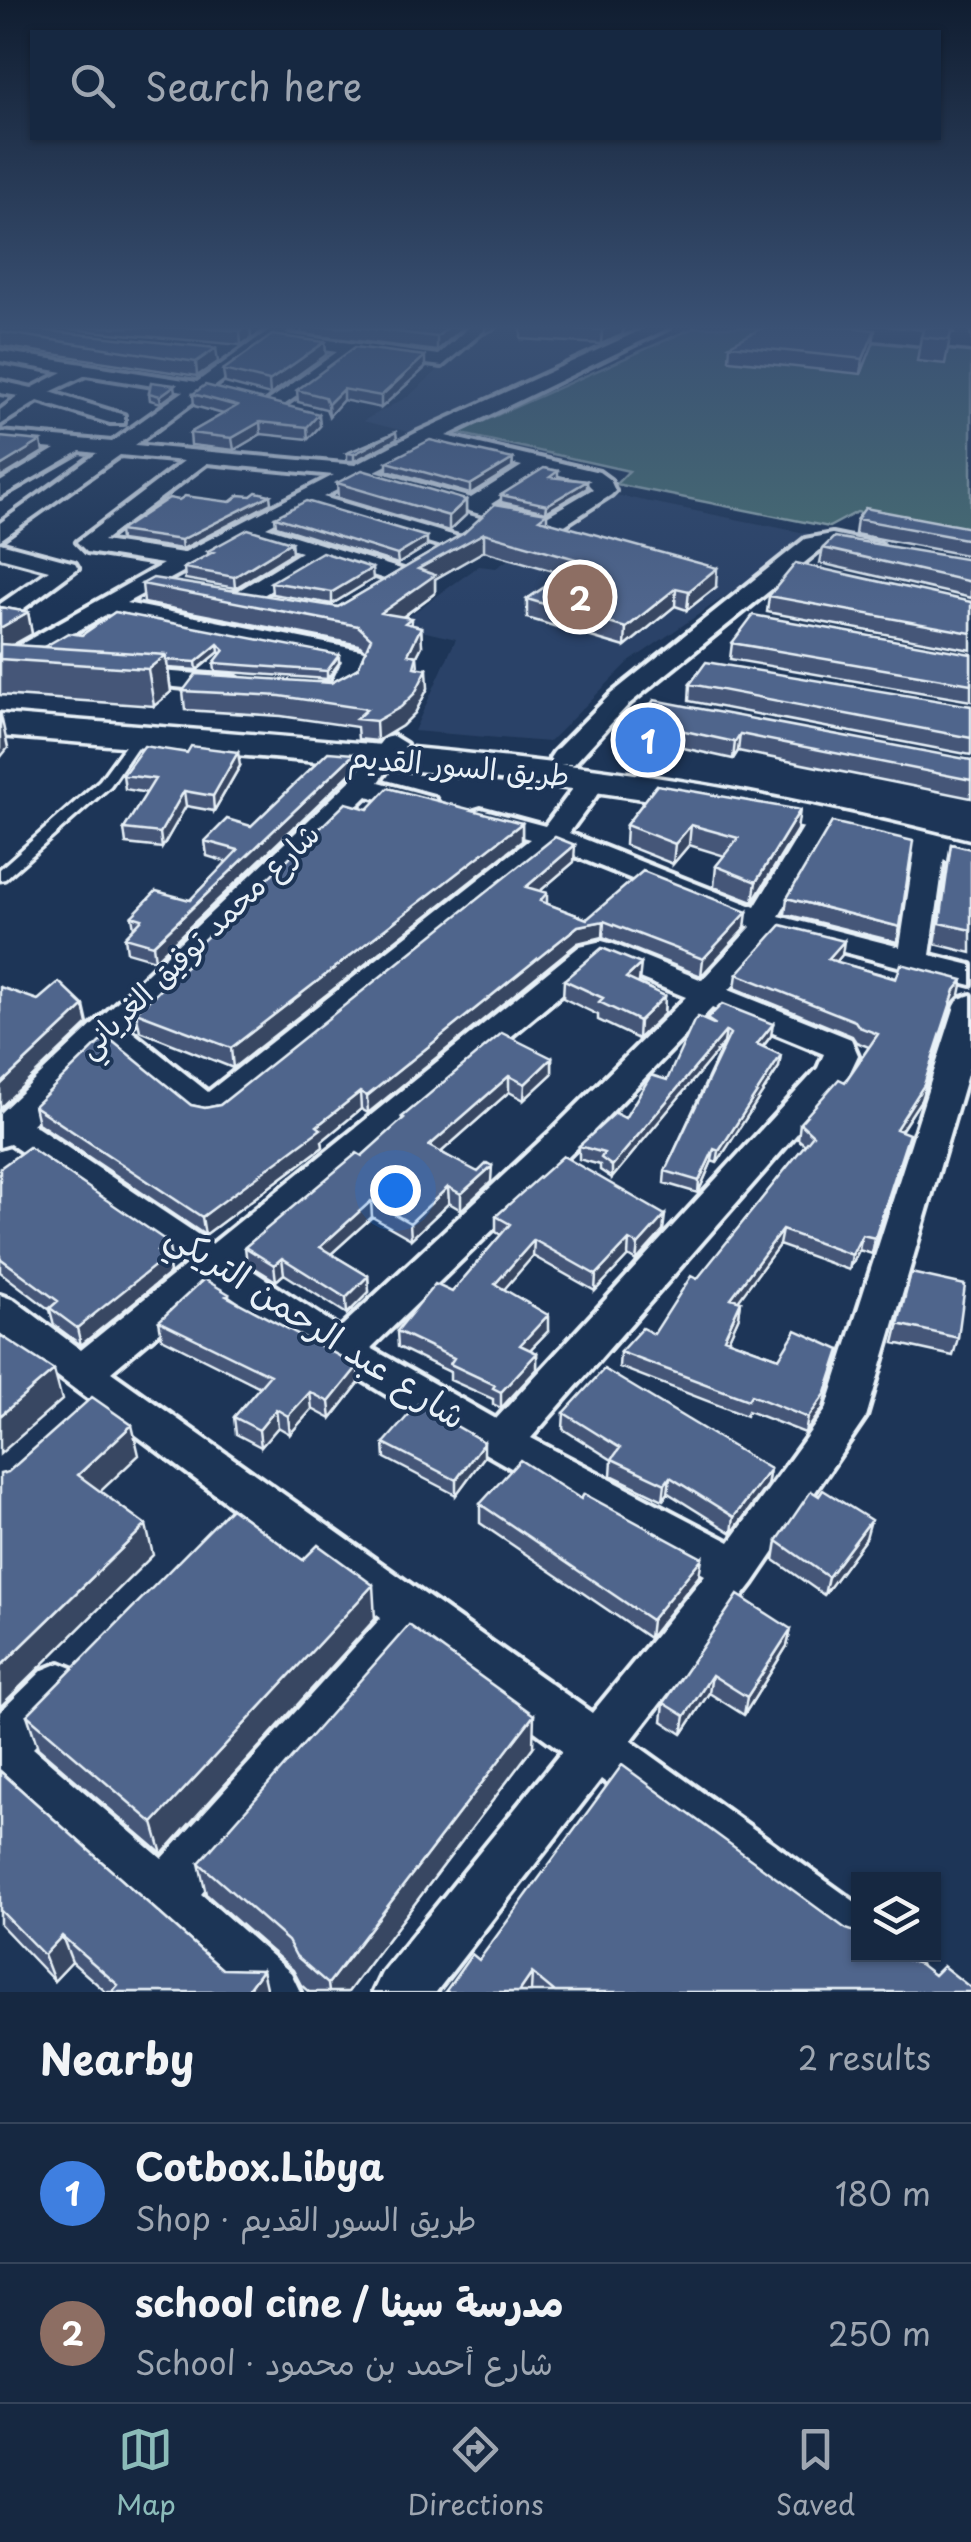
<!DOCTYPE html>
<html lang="en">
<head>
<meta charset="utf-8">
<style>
	:root { --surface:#162841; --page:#1f3048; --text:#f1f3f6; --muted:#9ea6b1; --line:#35445a; --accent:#8bbbb9 }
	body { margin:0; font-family:"Playpen Sans","Playpen Sans Arabic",sans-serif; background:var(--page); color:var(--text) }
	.controls { position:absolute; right:30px; bottom:30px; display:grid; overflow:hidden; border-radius:0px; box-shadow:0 2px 8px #0004 }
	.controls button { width:90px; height:90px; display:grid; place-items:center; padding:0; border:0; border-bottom:2px solid var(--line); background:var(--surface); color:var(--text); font:50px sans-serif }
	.you { position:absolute; left:395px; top:1190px; width:35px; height:35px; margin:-25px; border:8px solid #fff; border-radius:50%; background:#1a73e8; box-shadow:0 0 0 15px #1a73e833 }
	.badge { display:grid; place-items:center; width:65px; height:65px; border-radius:50%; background:var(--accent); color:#fff; font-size:32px; font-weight:700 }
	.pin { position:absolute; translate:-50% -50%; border:5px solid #fff; box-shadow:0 2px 10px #0006 }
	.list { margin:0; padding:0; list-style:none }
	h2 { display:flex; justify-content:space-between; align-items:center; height:130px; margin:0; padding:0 40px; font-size:42px }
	h2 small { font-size:32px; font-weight:400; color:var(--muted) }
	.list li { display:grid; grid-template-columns:65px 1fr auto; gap:30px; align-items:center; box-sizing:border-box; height:140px; padding:0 40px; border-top:2px solid var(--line) }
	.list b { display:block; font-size:38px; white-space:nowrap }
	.list p { margin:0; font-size:32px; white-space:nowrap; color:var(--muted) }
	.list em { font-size:32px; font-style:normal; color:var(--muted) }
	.icon { flex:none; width:55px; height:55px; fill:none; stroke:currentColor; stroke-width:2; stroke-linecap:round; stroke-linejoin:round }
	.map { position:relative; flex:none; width:971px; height:1992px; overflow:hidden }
	.search { position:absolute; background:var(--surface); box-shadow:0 2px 8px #0004; left:30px; right:30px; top:30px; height:110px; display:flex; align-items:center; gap:25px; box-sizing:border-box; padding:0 35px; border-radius:0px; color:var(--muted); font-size:38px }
	.sheet { height:410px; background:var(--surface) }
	nav { display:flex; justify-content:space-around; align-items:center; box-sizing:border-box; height:140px; border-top:2px solid var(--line); background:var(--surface); font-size:28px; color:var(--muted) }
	nav a { display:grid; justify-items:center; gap:5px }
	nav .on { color:var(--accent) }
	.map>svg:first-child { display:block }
</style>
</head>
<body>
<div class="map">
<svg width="971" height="1992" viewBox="0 0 971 1992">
	<rect width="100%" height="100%" fill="#1d3557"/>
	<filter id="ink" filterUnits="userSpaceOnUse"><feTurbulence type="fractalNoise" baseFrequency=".01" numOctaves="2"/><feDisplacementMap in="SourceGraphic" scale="20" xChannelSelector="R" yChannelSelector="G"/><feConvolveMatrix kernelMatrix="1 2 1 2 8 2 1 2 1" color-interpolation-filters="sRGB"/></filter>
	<g filter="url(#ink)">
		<path fill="#2c4367" d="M486,327H659L425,436L363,421L409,396Z
			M605,493L815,535L629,662L549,742L414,731L456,639L396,625L479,566L496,568Z"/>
		<path fill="#4a6f72" stroke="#99b0b5" stroke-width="2.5" d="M695,327H738L971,350V535L857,512L829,527L616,484L629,471L457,433Z"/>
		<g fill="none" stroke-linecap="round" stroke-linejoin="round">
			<defs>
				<path id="service" d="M137,734L143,738L110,786L5,879L0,880V869L100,780L133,735Z"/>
				<path id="minor" d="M273,327H292L285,334L438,355L469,327H488L442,366L356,355L275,411L265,405L268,401L337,352L275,342L215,386V393L204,394L135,445L355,465L416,433L648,327H670L446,436L599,472L610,480L615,491L611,495L560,528L535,530L359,479L323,497L462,538L465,543L454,550L306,506L266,527L407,571L410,576L407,581H391L322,559L247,605H231L227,600L231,595L301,552L249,536L126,603L365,651L368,656L351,694L319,699L306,691L310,686L332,682L342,661L107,614L0,675V656L163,564L87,552L77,542L184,461L120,455L0,540V523L97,453L80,451L0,497V482L55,449L0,444V432L112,442L184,391L86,375L50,392L124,415V423H110L38,401L0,425V410L19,396L0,393V381L32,388L63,372L0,361V351L197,382ZM429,444L522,466L471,498L375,471ZM207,463L334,475L183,553L103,541ZM543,471L585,481L593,489L547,516L491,504Z
					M952,327H968L971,348L964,347Z
					M832,534L881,544L884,549L873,556L832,548L820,550L629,704L574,764H554L550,758L554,752L611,694L805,539Z
					M0,543L75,563L78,568L8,620L0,622V604L49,570L0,557Z
					M124,668L235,677L248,685L235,693L115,681L111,676L115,671Z
					M393,736L406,744L379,782L434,797L438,803L434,809L424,811L367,796L129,1029L208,1092L530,839L471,824L467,818L471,812L481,809L545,826L584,774H604L608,780L569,833L755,907L812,813H832L836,819L779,916L900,947L916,843L921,837H941L946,843L930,955L971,965V985L778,935L729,990L851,1039L858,1055L849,1074L531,1438L730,1542L826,1410L955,1006L959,999L971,995V1061L866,1417L753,1583L631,1741L858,1904V1954H877L858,1963L839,1955L601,1779L436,1992H373L382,1973L562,1751L417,1645L201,1894L291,1973L300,1992H231L0,1784V1712L43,1670L60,1663L77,1670L84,1686L77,1702L33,1748L162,1859L381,1618L0,1333V1295L14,1300L81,1350L186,1265L10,1144L0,1147V1113L351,780L384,738ZM555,848L751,927L702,980L613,944L602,941L580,946L212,1244L32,1124L109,1048L196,1119L208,1122L220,1119ZM600,962L686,997L549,1133L340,1328L241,1263ZM712,1008L824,1054L818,1068L496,1419L371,1348L574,1151ZM215,1285C372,1393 537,1484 705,1575L592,1713L111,1372Z"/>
				<path id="secondary" d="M806,327H884L971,336V350L818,334Z
					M0,714C244,735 492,747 733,790C813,805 892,823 971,843V867C892,848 814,828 734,814C492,770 244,757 0,736Z"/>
			</defs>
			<use href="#service" stroke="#e8f1f8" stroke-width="7"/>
			<use href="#minor" stroke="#e8f1f8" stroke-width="8"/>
			<use href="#secondary" stroke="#e8f1f8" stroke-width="7"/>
			<use href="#service" fill="#1d3557" fill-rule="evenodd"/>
			<use href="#minor" fill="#1d3557" fill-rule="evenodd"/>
			<use href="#secondary" fill="#1d3557" fill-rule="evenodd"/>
		</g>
		<path fill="#455778" stroke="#e8f1f8" stroke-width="2.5" d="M0,327L218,362L197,376L0,346Z
			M46,327H250L251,338L241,345Z
			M301,327H464L437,351L302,334Z
			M521,327H625L622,335L601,344L521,339Z
			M952,327L945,364L917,361L921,337Z
			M325,342L326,355L270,395L225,383L223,370Z
			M873,344L861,374L729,360L730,345Z
			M425,368L381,408L343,400L329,416L326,409L298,402L297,390Z
			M176,392L161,403L150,400L149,393Z
			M193,394L320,426L308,439L261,434L234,450L191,445L190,433L223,414L194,406Z
			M397,439L354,461H347V453Z
			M513,459L512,468L470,494L387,470V462Z
			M558,471V477L587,481V488L546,512L501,502V495Z
			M337,483L466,500V515L449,531L338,498Z
			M179,500L230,502L271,503L182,549L120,540L119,531Z
			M547,513V521L716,587L687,610L675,606L625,647L527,618V599L564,574L484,551L435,579V593L403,617L411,618V625L421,627L422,646L417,656L418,668L428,688L415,713L402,726L377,741L358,739L357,727L281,716L185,710L183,691L331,683L358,668L365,651L359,645L144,603L142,584L338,607L464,533Z
			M275,517L427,546L398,564L276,526Z
			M857,519L971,528V556L855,534Z
			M291,542L292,553L235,588L185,579L184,568L208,555V551Z
			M823,548L971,560V598L820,563Z
			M373,579L332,604L272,594L271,582Z
			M769,596L971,602V650L767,612Z
			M0,607L28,612L32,634L12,645L43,647L82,635L115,612L339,663L327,679L215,671L214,663L221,654L219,652L197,670L168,668L171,692L154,706L0,695Z
			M732,643L971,654V701L730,659Z
			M690,684L971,706V755L689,701Z
			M639,721L971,760V798L738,751L733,759L638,738Z
			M240,766L214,811L186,806L162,848L126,844L124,829L147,793L125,789L123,775Z
			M355,769L155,960L127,952L125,937L134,928L132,916L190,900L227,862L207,856L205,841L251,826Z
			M657,785L797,830L753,902L714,887L716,866L725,856L689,845L673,864L625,845L626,825Z
			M368,809L522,823V841L233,1068L140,1031L136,1012L192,960L191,952Z
			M951,844L971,849V953L935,944Z
			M574,862L540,891L547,893V904L587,919L745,928L701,976L603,937L578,943L368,1113L361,1109L322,1141L323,1147L205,1235L38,1123L34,1106L191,1105L205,1108L220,1105Z
			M787,898L900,927L897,942L785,914Z
			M842,955L836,962L960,995L951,1005L921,1100L901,1131L905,1150L872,1254L859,1250L849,1270L779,1245L738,1300L741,1301L739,1316L728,1340L779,1358L840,1350L823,1408L805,1433L748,1411L746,1416L619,1367L620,1352L654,1334L805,1145L798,1139L800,1123L845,1082L869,1047L856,1042L852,1036L735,988L737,974Z
			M564,980L639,982L638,983L665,996L664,1014L638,1039L598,1020V1015L563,998Z
			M707,1021L771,1036L763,1047L779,1067L717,1163L712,1161L698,1193L664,1183L665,1171L724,1043L612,1178L600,1170V1165L579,1159V1146L625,1118L667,1080Z
			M552,1058V1074L524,1100L509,1092L441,1152L491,1182L461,1210L449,1203L411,1239L372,1217L331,1254L368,1276L369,1292L347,1314L284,1274L276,1281L247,1263L245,1247L362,1156L402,1121V1117Z
			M0,1168L171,1259L168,1262L170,1273L81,1345L54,1325L50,1310L0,1272Z
			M496,1216L663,1231L636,1261L628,1256L595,1291L533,1256L504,1289L548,1331L530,1350L537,1353V1369L501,1408L493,1404V1399L450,1380V1372L398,1347L397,1331L452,1292L501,1235L496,1232Z
			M911,1273L958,1338L953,1356L894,1343Z
			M229,1298L359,1383L331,1419L312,1409L290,1434L278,1427L261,1447L236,1434L234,1417L260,1387L162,1338L159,1321Z
			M564,1413L770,1469L767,1485L732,1533L668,1493L663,1500L611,1475L612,1460L563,1429Z
			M384,1443L484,1457L456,1495L385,1458Z
			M480,1504L699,1576L649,1638L480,1523Z
			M866,1538L824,1595L774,1560L777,1541Z
			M375,1619L162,1854L38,1748L27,1715Z
			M791,1629L787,1646L744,1715L709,1693L682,1734L662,1721L664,1703Z
			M533,1747L348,1992H309L301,1985L293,1970L206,1894L199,1863Z
			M0,1771L222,1969L267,1992H106L72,1962L54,1981L0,1924Z
			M858,1954L934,1975L971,1992H445L479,1960Z"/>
		<path fill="#384762" stroke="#e8f1f8" stroke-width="2.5" d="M246,327H250L251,338L241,345L240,331Z
			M448,327H464L437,351V337Z
			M485,327H500L485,334Z
			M610,327H625L622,335L601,344L602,330Z
			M875,330L873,344L861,374L863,359Z
			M325,342L326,355L270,395L269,381Z
			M216,348L218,362L197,376L196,362Z
			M425,356V368L381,408V396Z
			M175,385L176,392L161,403L160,396Z
			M343,389V400L329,416L328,404Z
			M319,414L320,426L308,439L307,427Z
			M260,422L261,434L234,450L232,438Z
			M396,432L397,439L354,461V454Z
			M41,441L43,452L0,478V466Z
			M513,459L512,468L470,494V485Z
			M587,481V488L546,512L547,505Z
			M270,495L271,503L182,549L181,540Z
			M466,500V515L449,531V516Z
			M484,533V551L435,579V593L382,632L381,613L418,569Z
			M427,537V546L398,564L397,555Z
			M291,542L292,553L235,588L234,577Z
			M372,568L373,579L332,604V592Z
			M717,568L716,587L687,610L689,591Z
			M676,588L675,606L625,647L626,628Z
			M28,612L32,634L0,652V628Z
			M421,627L422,646L408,673V654Z
			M218,644L219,652L197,670L196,662Z
			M166,655L171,692L154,706L148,669Z
			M339,655V663L327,679V671Z
			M427,669L428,688L415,713L402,726L377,741L376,721Z
			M0,711L8,748L0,758Z
			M740,734L738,751L733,759L735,742Z
			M238,752L240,766L214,811L213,796Z
			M354,754L355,769L155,960L153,945Z
			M184,791L186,806L162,848L160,833Z
			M800,810L797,830L753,902L756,882Z
			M522,823V841L233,1068L231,1048Z
			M691,825L689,845L673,864L675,844Z
			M575,845L574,862L526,903V887Z
			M747,912L745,928L701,976L703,959Z
			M604,921L603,937L578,943L368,1113L367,1096L578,926Z
			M844,941L842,955L826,974L828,959Z
			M641,964L639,982L625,996L626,978Z
			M963,980L960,995L951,1005L921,1100L892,1144L896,1129L955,990Z
			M665,996L664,1014L638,1039L639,1021Z
			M84,1006L88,1024L0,1108V1085Z
			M773,1024L771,1036L755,1056L757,1044Z
			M726,1031L724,1043L612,1178V1166Z
			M781,1055L779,1067L717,1163L719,1151Z
			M552,1058V1074L524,1100L525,1084Z
			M509,1076V1092L430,1162L429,1146Z
			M360,1092L361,1109L322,1141L323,1147L205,1235L202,1217Z
			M909,1134L905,1150L872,1254L875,1238Z
			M714,1149L712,1161L698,1193L699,1181Z
			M492,1166L491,1182L461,1210V1194Z
			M448,1187L449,1203L411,1239L410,1223Z
			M371,1201L372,1217L321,1263L320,1247Z
			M665,1215L663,1231L636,1261L638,1245Z
			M782,1230L779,1245L729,1313L731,1298Z
			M862,1235L859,1250L849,1270L852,1255Z
			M534,1240L533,1256L495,1300V1284Z
			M629,1240L628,1256L595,1291L596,1275Z
			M168,1242L171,1259L168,1262L170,1273L81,1345L77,1328L157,1251Z
			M282,1258L284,1274L276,1281L274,1265Z
			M368,1276L369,1292L347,1314L346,1298Z
			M741,1301L739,1316L722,1354L724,1338Z
			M548,1315V1331L520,1360V1345Z
			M840,1350L823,1408L805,1433L808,1418Z
			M537,1353V1369L501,1408V1392Z
			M358,1366L359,1383L331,1419L329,1402Z
			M54,1370L62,1400L0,1454V1416Z
			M310,1392L312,1409L290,1434L288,1416Z
			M276,1409L278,1427L261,1447L259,1430Z
			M132,1425L139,1455L86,1505L78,1475Z
			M484,1442V1457L456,1495V1480Z
			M770,1469L767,1485L732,1533L734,1517Z
			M670,1477L668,1493L663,1500L665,1484Z
			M871,1520L866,1538L824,1595L828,1577Z
			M146,1525L153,1555L0,1707V1667Z
			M702,1558L699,1576L649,1638L651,1620Z
			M373,1585L375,1619L162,1854L153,1823Z
			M791,1629L787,1646L744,1715L747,1697Z
			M712,1675L709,1693L682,1734L685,1716Z
			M534,1715L533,1747L348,1992H329L328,1984Z
			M62,1936L72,1962L54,1981L44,1955Z
			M262,1970L267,1992H246Z
			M532,1973L531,1992H519Z"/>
		<path fill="#50658c" stroke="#e8f1f8" stroke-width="2.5" d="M0,327H10L216,348L196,362L0,332Z
			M192,327H246L240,331Z
			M356,327H448L437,337Z
			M543,327H610L602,330Z
			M764,327H847L875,330L863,359L730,345Z
			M924,327H952L949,340L921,337Z
			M272,335L325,342L269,381L223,370Z
			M355,347L425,356L381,396L343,389L328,404L325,397L297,390Z
			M151,382L175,385L160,396L149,393Z
			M205,385L319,414L307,427L260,422L232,438L190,433L237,406L193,394Z
			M396,432L354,454L347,453Z
			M0,437L41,441L0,466Z
			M430,440L513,459L470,485L387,462Z
			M544,468L558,471L550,477L587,481L547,505L501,495Z
			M362,470L466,500L449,516L337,483Z
			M256,492L270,495L181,540L119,531L169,498L179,500L185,496L230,502L239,495L251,496Z
			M306,501L427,537L397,555L275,517Z
			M495,504L547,513L539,519L717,568L689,591L676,588L626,628L527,599L583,561L484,533L418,569L435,575L381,613L411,618L405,623L421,627L408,654L417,656L414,667L427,669L415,693L401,707L376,721L356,719L367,709L280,696L183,691L196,674L331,683L358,668L371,638L358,626L142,584L153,578L338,607L464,533Z
			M865,508L971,528V540L857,519Z
			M248,529L291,542L234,577L184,568L213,552L208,551Z
			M834,537L971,560V582L823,548Z
			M322,552L372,568L332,592L271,582Z
			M796,563L971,602V633L769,596Z
			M0,607L28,612L0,628Z
			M115,612L339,655L327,671L214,663L224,650L218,644L196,662L166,660V655L44,647L68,633L82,635Z
			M753,615L971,654V684L732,643Z
			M0,644L166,655L148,669L0,659Z
			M706,662L971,706V738L690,684Z
			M654,700L971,760V780L740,734L735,742L639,721Z
			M144,746L187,753L191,746L238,752L213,796L184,791L160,833L124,829L155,779L123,775Z
			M328,752L354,754L153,945L125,937L142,919L132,916L156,891L190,900L238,850L205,841L227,819L251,826Z
			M657,785L800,810L756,882L716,866L738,838L691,825L675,844L626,825Z
			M388,788L522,823L231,1048L136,1012L198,955L191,952L346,803L368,809Z
			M832,822L913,841L900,927L787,898Z
			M555,837L575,845L526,887L547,893L540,901L587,919L643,871L747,912L703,959L604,921L578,926L367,1096L360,1092L317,1126L321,1129L202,1217L34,1106L106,1036L191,1105L205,1108L220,1105Z
			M951,844L971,849V930L940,923Z
			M781,925L844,941L828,959L896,979L901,964L963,980L955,990L924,1085L896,1129L909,1134L875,1238L862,1235L852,1255L782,1230L731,1298L741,1301L724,1338L779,1358L796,1330L840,1350L826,1393L808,1418L751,1395L748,1400L620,1352L642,1328L654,1334L691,1276L697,1279L813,1135L800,1123L839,1079L845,1082L878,1034L859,1027L855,1021L737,974Z
			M602,948L641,964L626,978L665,996L639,1021L599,1002L603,998L564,980Z
			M59,982L84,1006L0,1085V987L38,1000Z
			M722,1004L773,1024L757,1044L781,1055L719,1151L714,1149L699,1181L665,1171L730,1034L726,1031L612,1166L601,1158L604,1153L579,1146L615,1113L625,1118L651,1075L667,1080L694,1021L698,1017L716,1025L707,1019Z
			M502,1033L552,1058L525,1084L509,1076L429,1146L478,1172L487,1163L492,1166L461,1194L448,1187L410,1223L371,1201L320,1247L368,1276L346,1298L282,1258L274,1265L245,1247L357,1153L362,1156L404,1118L402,1117Z
			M29,1147L168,1242L157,1251L167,1256L77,1328L50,1308L58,1301L0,1258V1168Z
			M563,1156L665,1215L638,1245L629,1240L596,1275L534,1240L495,1284L548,1315L520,1345L537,1353L501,1392L493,1388L495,1385L450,1364L454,1358L397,1331L435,1284L452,1292L510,1224L496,1216Z
			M911,1273L965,1285L958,1338L898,1324Z
			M204,1279L229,1294L226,1296L358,1366L329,1402L310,1392L288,1416L276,1409L259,1430L234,1417L270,1375L159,1321Z
			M0,1335L54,1370L0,1416Z
			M604,1369L770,1469L734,1517L670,1477L665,1484L612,1459L620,1448L564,1413Z
			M92,1397L132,1425L78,1475L146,1525L0,1667V1474L8,1472Z
			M418,1404L484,1442L456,1480L384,1443Z
			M520,1460L581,1499L584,1494L702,1558L651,1620L480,1504Z
			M823,1490L871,1520L828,1577L777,1541L811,1491L819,1496Z
			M231,1508L303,1560L318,1545L373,1585L153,1823L27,1715Z
			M738,1595L791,1629L747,1697L712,1675L685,1716L664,1703Z
			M409,1625L534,1715L328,1984L296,1956L288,1941L199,1863Z
			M622,1765L846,1929L858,1933V1954H889L920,1964L934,1975L943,1966L971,1988V1992H555L532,1973L519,1992H445L472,1954L479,1960Z
			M0,1771L222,1969L262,1970L246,1992H112L118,1985L62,1936L44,1955L0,1910Z"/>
	</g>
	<linearGradient id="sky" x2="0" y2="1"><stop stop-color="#101d30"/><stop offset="0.54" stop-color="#3a5174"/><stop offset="1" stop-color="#3a5174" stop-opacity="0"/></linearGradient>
	<rect width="971" height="606" fill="url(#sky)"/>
	<g text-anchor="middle" stroke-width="8" stroke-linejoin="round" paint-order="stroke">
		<g font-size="30" fill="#e8f1f8" stroke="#1d3557">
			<text transform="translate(459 767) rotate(5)" y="10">طريق السور القديم</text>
			<text transform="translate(199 941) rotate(-44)" y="10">شارع محمد توفيق الغرياني</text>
		</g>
		<g font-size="35" fill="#e8f1f8" stroke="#1d3557">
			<text transform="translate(316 1326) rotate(33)" y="12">شارع عبد الرحمن التريكي</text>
		</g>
	</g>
</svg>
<div class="controls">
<button><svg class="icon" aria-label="layers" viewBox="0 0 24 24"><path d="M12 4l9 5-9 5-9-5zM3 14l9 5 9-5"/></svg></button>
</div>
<div class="you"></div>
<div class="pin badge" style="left:648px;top:740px;background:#3f7fe0">1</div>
<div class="pin badge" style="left:580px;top:597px;background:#8d6e63">2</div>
<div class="search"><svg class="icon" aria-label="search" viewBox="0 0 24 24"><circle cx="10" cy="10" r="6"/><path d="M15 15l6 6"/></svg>Search here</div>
</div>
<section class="sheet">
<h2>Nearby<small>2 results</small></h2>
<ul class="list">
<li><span class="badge" style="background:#3f7fe0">1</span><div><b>Cotbox.Libya</b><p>Shop · طريق السور القديم</p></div><em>180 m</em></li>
<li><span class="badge" style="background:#8d6e63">2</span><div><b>school cine / مدرسة سينا</b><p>School · شارع أحمد بن محمود</p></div><em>250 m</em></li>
</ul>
</section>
<nav>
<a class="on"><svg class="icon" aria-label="map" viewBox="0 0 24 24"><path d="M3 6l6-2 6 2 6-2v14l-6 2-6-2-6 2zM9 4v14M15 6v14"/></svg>Map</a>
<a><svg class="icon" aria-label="directions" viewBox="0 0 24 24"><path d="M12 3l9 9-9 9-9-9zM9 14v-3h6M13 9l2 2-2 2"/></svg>Directions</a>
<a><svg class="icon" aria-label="saved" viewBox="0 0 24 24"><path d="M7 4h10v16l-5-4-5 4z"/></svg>Saved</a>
</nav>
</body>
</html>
